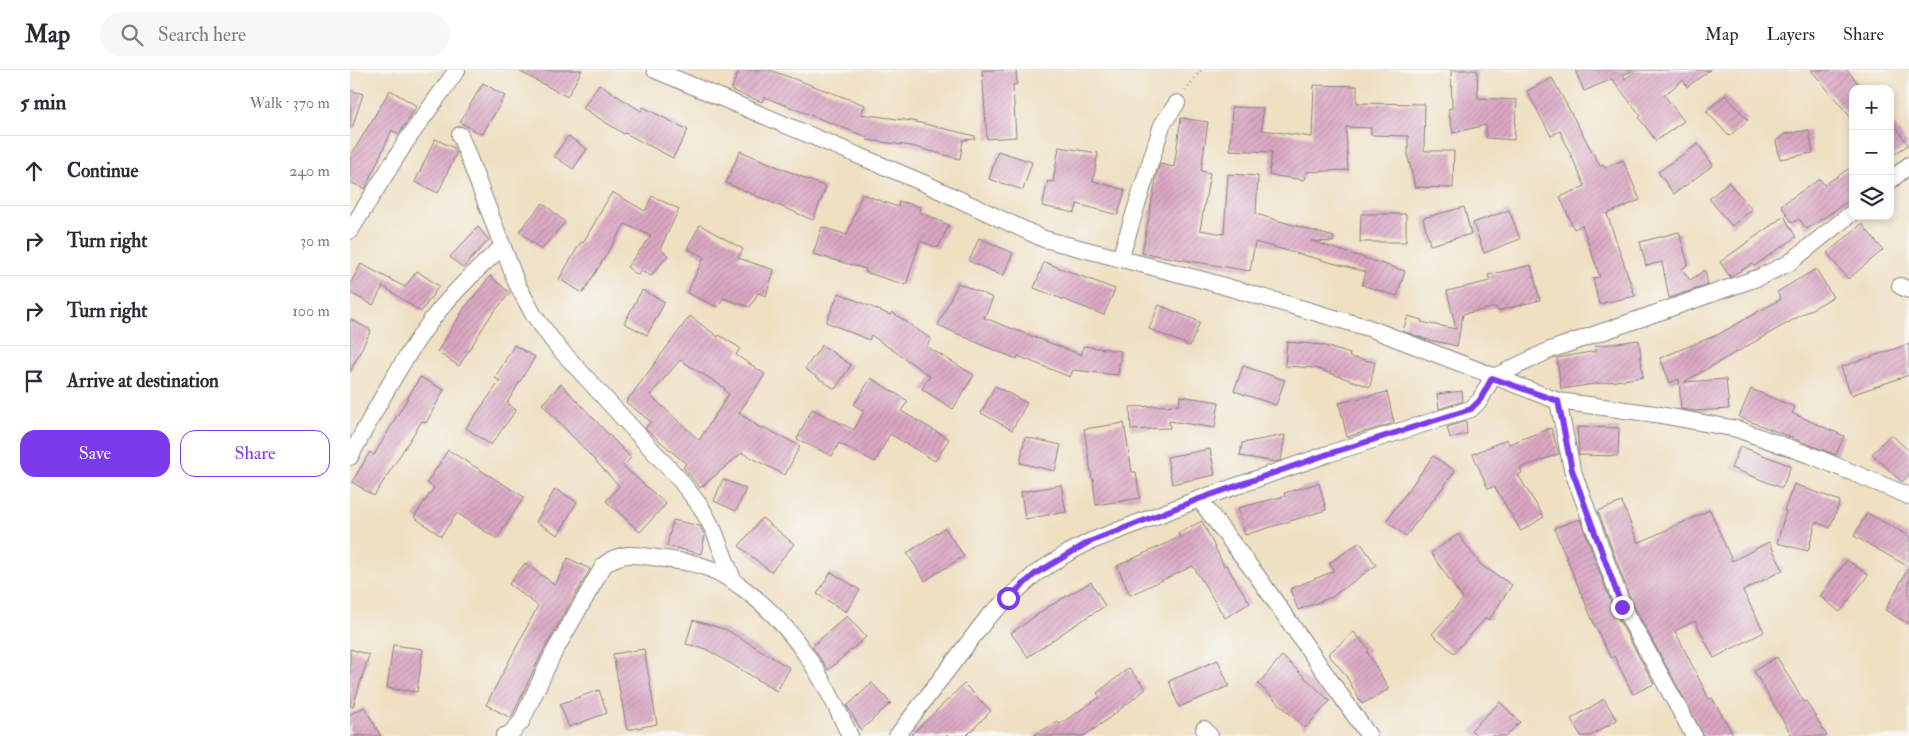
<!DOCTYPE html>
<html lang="en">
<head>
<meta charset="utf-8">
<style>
	:root { --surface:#fff; --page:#f7f7f7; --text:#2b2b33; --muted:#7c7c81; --line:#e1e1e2; --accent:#7c3aed }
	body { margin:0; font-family:"IM FELL Double Pica",serif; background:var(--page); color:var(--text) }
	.controls { position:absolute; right:15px; top:15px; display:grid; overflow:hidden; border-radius:10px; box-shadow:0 2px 8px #0003 }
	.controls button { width:45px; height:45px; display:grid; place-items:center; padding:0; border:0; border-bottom:1px solid var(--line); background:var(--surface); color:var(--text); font:25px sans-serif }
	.stop { position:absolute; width:15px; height:15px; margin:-11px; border:4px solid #7c3aed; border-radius:50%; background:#fff }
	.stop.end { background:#7c3aed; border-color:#fff; box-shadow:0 1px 5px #0008 }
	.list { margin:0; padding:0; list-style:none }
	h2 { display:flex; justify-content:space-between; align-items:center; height:65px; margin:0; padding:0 20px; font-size:21px }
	h2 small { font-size:16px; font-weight:400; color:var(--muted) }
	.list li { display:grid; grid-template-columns:32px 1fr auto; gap:15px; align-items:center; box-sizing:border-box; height:70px; padding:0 20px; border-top:1px solid var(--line) }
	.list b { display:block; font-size:19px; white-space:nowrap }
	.list em { font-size:16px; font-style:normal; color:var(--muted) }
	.actions { display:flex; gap:10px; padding:15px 20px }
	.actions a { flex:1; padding:11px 0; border:1px solid var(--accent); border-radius:15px; text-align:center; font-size:18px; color:var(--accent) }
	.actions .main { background:var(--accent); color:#fff }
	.icon { flex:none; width:28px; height:28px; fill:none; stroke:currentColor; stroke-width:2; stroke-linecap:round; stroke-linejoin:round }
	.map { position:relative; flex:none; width:1559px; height:666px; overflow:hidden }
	header { display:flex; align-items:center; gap:30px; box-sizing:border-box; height:70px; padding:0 25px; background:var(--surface); border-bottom:1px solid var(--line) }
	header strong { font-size:24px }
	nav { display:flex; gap:28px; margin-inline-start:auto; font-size:18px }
	.search { width:350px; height:45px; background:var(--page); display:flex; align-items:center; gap:12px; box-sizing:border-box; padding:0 18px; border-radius:28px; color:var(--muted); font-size:19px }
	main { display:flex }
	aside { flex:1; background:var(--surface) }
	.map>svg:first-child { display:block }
</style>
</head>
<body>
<header>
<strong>Map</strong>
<div class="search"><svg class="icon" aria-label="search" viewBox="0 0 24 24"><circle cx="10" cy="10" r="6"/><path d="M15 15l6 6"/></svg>Search here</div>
<nav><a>Map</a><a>Layers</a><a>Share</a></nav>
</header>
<main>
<aside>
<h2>5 min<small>Walk · 370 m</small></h2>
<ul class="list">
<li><svg class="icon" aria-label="ahead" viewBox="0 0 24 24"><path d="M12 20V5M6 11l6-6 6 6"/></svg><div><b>Continue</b></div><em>240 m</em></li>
<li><svg class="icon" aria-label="right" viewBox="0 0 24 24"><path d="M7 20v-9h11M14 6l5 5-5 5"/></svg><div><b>Turn right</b></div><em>30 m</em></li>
<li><svg class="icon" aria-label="right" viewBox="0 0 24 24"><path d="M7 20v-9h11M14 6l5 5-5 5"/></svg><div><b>Turn right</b></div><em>100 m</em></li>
<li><svg class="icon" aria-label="arrive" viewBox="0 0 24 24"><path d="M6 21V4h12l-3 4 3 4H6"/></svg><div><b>Arrive at destination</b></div></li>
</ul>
<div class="actions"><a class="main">Save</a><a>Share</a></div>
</aside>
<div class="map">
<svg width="1559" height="666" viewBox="0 0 1559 666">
	<defs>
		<pattern id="building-hatch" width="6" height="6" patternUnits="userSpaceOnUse" patternTransform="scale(1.25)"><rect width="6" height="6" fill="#daa7c3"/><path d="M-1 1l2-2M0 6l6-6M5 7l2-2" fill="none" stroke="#bb8fa8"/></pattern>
	</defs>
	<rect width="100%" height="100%" fill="#f6f6f2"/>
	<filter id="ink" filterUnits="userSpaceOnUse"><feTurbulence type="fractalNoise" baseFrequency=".02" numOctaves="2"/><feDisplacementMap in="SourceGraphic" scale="10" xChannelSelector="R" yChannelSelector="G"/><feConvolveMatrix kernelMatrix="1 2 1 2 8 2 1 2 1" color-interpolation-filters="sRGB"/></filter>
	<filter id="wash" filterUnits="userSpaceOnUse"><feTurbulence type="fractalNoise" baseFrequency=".0096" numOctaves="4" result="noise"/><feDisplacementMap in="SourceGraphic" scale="20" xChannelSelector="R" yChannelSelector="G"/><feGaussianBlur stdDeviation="1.12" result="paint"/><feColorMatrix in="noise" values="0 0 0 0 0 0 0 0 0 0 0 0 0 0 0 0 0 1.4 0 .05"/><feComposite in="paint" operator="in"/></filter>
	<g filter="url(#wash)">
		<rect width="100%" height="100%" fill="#efe0c2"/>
		<g id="blocks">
			<path fill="url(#building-hatch)" fill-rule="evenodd" d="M167,0H232L217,27Z
				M389,0H420L515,35L511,44L562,51L625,66V69L613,70L610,89L561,76L517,70V67L414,27L412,32L381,20Z
				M632,0H666L667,14L663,15L666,67L637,69Z
				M1101,0H1127L1128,28L1167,30L1164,70L1136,68V55L1103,63L1098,39L1102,38Z
				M1225,0H1284L1273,5L1275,9L1287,0H1360L1337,17L1333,10L1314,25L1334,51L1306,71L1289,48L1291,46L1262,9L1234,21Z
				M1461,0H1497L1513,19H1503V50Z
				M1202,8L1250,96L1253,94L1255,98L1273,90L1290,130L1257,144L1285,226L1249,234L1243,208L1250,207L1232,155L1224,159L1210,127L1235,116L1210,61L1201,66L1177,21Z
				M133,13L155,26L132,65L110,52Z
				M249,14L291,41L293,37L338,60L323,88L275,63L274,64L233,38Z
				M964,15L1007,16V33L1075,34L1074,81H1104L1103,118L1065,117L1058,87V66L1021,65V58L996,57L998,100L956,102L954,110L919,105L922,82L880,80L882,37L913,38L912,60L962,67Z
				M0,20L13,24L2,58L0,57Z
				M40,20L67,36L49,64L42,60L15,119L0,112V87Z
				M1375,25L1398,50L1379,66L1356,41Z
				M831,48L858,52L851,101L860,103L850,160L874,164L878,104L908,106L906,144L984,167L983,172L961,171L1055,201L1047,226L1012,215L1016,202L905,172L900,201L792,183L807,104L810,94L824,97Z
				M1540,48L1558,75L1540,87Z
				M1459,60L1463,83L1430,89L1426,71L1434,64Z
				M218,66L237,79L223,99L204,86Z
				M85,69L104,78L106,84L88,123L65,112Z
				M1348,74L1363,95L1324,124L1308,102Z
				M709,77L748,83L743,111L775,120L768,145L727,134L725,143L692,136L698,111L703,112Z
				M390,81L476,117L463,150L376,113Z
				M648,81L682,92L673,120L639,109Z
				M1503,96V128L1457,159L1449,149L1442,153L1431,135L1470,109L1474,115Z
				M1378,112L1402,139L1382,156L1359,129Z
				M262,122L295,141L302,126L329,139L310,179L318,185L301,206L291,201L288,205L277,197L301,166L275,154L233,223L209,209L231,172L233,173Z
				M512,124L548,137L549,131L570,137L569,142L599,155L588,178L570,171L556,215L515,202L516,199L463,184L472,157L497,165Z
				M193,133L215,152L191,180L169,161Z
				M1114,137L1121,164L1080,175L1073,148Z
				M1159,140L1170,169L1134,183L1123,153Z
				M1011,144H1056V172H1010Z
				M1434,146L1446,167L1404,196L1402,194L1380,207L1370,192Z
				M1512,154L1533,180L1498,209L1477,183Z
				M350,155L393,179L388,188L424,200L416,226L408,223L400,237L373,228L368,237L337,223L354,187L337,178Z
				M128,157L139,170L113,198L100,187Z
				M1329,162L1338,194L1332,199L1340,210L1355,200L1358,215L1319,228L1312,192L1296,196L1290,172Z
				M629,168L663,183L653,206L619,191Z
				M694,192L765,219L754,245L684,218Z
				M11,194L55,217L67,201L89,216L71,242L33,216L23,235L0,223V214Z
				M1181,195L1190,230L1147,241L1146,237L1113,244L1107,276L1075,269L1053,261L1058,246L1072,250L1071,252L1106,259L1097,221L1140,211L1138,205Z
				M1466,199L1483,227L1334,312L1376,309L1379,339L1345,341L1331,339L1329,309L1320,313L1310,288L1369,264L1431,229L1427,222Z
				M140,206L160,223L139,248L109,296L87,282L114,239Z
				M608,213L643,228L634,248L732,285L733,276L771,281L768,305L723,300L720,307L668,286L667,289L639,278L588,255Z
				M292,220L315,232L297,265L274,253Z
				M489,223L540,245L542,242L581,269L576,276L624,305L603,339L572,319L580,306L521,265L519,270L476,252Z
				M809,235L850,252L840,276L799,259Z
				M340,246L368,267L369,265L390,278L386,285L415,304L389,343L412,359L413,357L450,376L435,405L392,383L350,418L333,397L336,394L295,358L301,352L276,332ZM330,290L375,318L374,320L379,324L349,370L300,325Z
				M0,249L21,260L0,302Z
				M1289,270L1293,307L1211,319L1207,288L1246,281L1245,276Z
				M937,272L972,275L1000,284L999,287L1025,292L1020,317L965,298L935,296Z
				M1559,274V305L1501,325L1491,297Z
				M164,275L185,287L157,333L166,340L141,375L116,358L150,311L145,308Z
				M472,275L501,295L485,319L455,299Z
				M893,296L935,310L926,335L884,321Z
				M70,307L94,320L76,353L72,351L24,426L2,412L20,382L24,385Z
				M521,308L558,331L551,341L599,369L585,391L540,364L525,392L489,373L482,386L447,369L462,339L504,360L514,341L504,335Z
				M211,314L281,388L273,396L316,434L290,462L256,431L269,416L192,334Z
				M645,316L677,333L662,360L631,343Z
				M1401,319L1445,337L1442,343L1494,366L1486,385L1389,347Z
				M1112,321L1113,331L1089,339L1087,324Z
				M1037,322L1044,353L997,367L989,333Z
				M830,326L869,332L865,358L819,351L820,358L781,360L780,337L829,335Z
				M1116,351L1117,364L1100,368L1097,357Z
				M774,353L782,402H786L790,428L746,435L743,410H745L742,409L734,359Z
				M1227,357L1269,358L1268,386L1229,385Z
				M1201,358L1209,384L1170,398L1172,403L1168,405L1194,447L1171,461L1144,416L1138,419L1123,384L1157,369L1159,374Z
				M1541,364L1559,381V405L1552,412L1522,384Z
				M935,365L931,390L926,392L890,386L892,373Z
				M675,367L711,375L705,401L670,393Z
				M1390,376L1441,396L1432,418L1381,398Z
				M860,379L865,405L822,414L817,387Z
				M98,380L174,427L147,469L107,443L91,466L64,447L84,418L77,413Z
				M1083,386L1105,401L1056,466L1036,451Z
				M373,409L396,419L386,441L364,431Z
				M969,413L976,440L895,465L888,438L935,426L934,423Z
				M1444,414L1490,431L1480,458L1466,452L1458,481L1427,473L1436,441H1434Z
				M711,415L716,442L675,449L671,422Z
				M205,419L227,432L208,465L186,452Z
				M1272,432L1288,473L1360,440L1382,491L1419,472L1433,500L1393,521L1414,562L1364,588L1345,551L1325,561L1359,629L1362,628L1384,666H1354L1282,533L1248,441Z
				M1517,443L1559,466V497L1504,466Z
				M412,448L444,474L421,502L389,476Z
				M1230,449L1264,541L1304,614L1283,624L1264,586L1261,588L1244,554L1204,458Z
				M323,450L350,456L355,466L351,484L317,476Z
				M852,451L874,496L876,495L900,533L875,548L843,496L780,525L767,496L830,467L828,463Z
				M595,458L614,486L575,511L557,483Z
				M1108,464L1131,495L1162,515L1139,550L1136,548L1104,583L1082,564L1113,529L1081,483Z
				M1010,472L1026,495L982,527L948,540L940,519L984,501L979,493Z
				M218,488L240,499L194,579L161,648L136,635L188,536L159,514L175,493L205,515Z
				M1497,490L1518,505L1490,542L1470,526Z
				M1559,497V554L1535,540Z
				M481,502L510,520L496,542L467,524Z
				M741,512L755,536L720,558L678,587L661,563L698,537Z
				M497,546L516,567L478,600L462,576Z
				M343,550L377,560L440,598L427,621L356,579L336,574Z
				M1004,562L1019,580L1017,582L1039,619L1012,634L995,604L978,584Z
				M43,575L73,579L67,622L37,618Z
				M0,579L19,585L3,637L0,636Z
				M294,579L307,654L277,660L263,584Z
				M932,586L980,631L955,658L908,614Z
				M1427,587L1454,632L1456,631L1477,666H1442L1404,601Z
				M868,590L879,616L829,637L819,611Z
				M779,598L796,619L754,652L734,666H683L708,651L710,654L750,627L747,623Z
				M522,613L541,633L511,660L497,636Z
				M614,614L641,641L616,666H560Z
				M249,620L257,643L219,657L210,634Z
				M1254,629L1267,650L1240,666H1231L1221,649Z
				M1150,632L1170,652L1156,666H1127L1121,660Z
				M14,637L31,666H0V644Z"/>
		</g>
	</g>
	<g filter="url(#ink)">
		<use href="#blocks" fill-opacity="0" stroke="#88817e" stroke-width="1"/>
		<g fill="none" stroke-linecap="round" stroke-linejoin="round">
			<defs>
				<path id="minor" d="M305,0L576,114L694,169L853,210L1019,258L1208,331L1305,344L1387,359L1465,387L1559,426
					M110,65L167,214L183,244L206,275L329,409L351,437L364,461L384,512
					M1540,111L1559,95
					M0,161L57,70L107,0
					M770,189L812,55L827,33
					M1550,216L1559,220
					M1208,331L1222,399L1273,537L1344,666
					M0,387C25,340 51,291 83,248C104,221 128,199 153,176
					M849,429L908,507L1019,666
					M854,659L860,666
					M154,666L160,664L171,652L203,584L254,495C273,479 292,486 315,489C327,491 341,492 352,496C369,501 385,512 398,522C447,560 475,611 500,666
					M547,666L638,547L685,504L716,484L739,472L849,429L978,384L1121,339L1130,330L1142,308L1200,280L1410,207L1439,193L1503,142"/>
			</defs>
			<use href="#minor" stroke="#88817e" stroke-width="18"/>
			<path stroke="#88817e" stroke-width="2.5" stroke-dasharray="1 4" stroke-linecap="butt" d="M835,21L851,0"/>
			<use href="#minor" stroke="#fff" stroke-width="16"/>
		</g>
	</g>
	<g fill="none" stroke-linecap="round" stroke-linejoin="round" filter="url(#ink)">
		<path stroke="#7c3aed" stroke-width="6" d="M658,528L685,504L739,472L849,429L978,384L1121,339L1130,330L1142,308L1208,331L1222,400L1272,537"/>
	</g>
</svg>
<div class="controls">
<button>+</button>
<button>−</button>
<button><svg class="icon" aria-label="layers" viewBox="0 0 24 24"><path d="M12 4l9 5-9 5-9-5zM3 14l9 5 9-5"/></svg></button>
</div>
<div class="stop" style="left:658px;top:528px"></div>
<div class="stop end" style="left:1272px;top:537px"></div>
</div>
</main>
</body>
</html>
